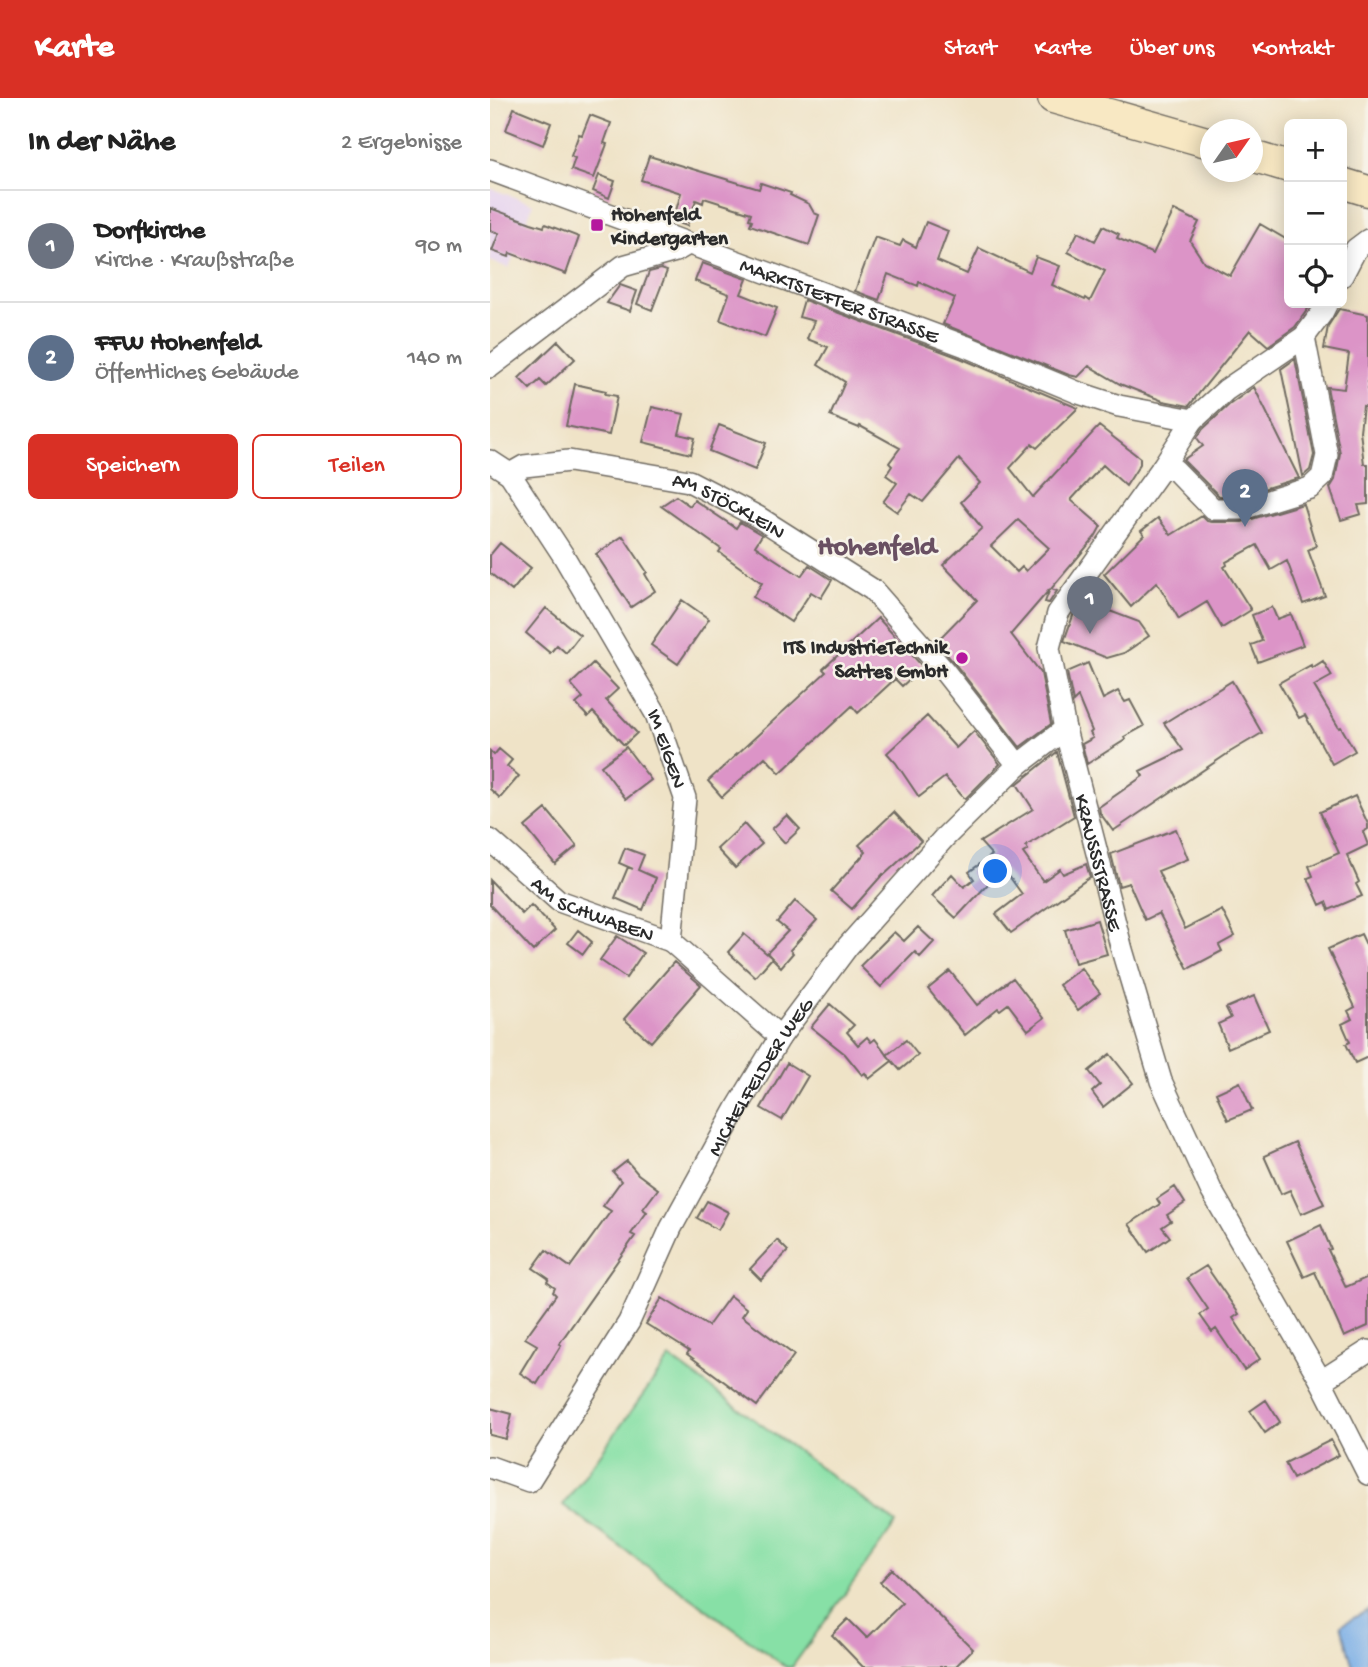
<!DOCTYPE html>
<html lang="de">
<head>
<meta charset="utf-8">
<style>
	:root { --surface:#fff; --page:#f6f6f6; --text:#222; --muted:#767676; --line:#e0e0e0; --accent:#d93025 }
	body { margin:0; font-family:"Gochi Hand",sans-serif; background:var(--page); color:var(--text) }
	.controls { position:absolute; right:21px; top:21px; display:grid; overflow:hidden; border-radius:10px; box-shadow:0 4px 18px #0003 }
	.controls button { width:63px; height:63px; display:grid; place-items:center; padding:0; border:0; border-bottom:2px solid var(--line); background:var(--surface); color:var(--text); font:35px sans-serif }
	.compass { position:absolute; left:710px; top:21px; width:63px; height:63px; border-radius:50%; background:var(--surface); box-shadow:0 4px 18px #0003; rotate:56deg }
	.you { position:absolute; left:506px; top:774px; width:24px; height:24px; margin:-18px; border:5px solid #fff; border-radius:50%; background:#1a73e8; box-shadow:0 0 0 10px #1a73e833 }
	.badge { display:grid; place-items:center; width:46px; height:46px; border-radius:50%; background:var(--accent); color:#fff; font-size:23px; font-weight:700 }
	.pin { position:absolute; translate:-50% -58px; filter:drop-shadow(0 2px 4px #0008) }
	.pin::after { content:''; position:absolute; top:37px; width:24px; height:21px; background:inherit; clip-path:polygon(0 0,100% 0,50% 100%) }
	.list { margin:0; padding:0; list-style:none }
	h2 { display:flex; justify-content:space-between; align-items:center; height:91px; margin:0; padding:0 28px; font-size:30px }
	h2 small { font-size:23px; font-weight:400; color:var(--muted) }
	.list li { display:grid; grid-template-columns:46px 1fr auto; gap:21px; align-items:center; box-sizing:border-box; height:112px; padding:0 28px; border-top:2px solid var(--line) }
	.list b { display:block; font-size:26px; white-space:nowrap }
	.list p { margin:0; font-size:23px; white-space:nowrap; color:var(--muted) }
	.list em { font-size:23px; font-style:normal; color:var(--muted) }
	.actions { display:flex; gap:14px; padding:21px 28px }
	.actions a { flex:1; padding:16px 0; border:2px solid var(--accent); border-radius:10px; text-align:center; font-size:24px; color:var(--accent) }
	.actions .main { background:var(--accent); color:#fff }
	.icon { flex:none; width:38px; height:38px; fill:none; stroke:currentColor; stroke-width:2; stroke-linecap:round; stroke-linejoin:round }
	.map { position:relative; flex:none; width:878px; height:1569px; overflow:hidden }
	header { display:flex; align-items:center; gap:42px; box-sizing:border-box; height:98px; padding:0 35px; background:var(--accent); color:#fff }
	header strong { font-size:33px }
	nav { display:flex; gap:38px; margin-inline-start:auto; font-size:24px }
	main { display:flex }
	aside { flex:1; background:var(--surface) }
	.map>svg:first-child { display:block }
</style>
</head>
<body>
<header>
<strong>Karte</strong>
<nav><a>Start</a><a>Karte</a><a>Über uns</a><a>Kontakt</a></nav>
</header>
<main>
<aside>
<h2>In der Nähe<small>2 Ergebnisse</small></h2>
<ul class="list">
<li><span class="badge" style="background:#6b7280">1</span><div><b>Dorfkirche</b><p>Kirche · Kraußstraße</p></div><em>90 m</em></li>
<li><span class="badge" style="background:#5c6f8a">2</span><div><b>FFW Hohenfeld</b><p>Öffentliches Gebäude</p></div><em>140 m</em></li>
</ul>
<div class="actions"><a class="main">Speichern</a><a>Teilen</a></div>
</aside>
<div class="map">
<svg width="878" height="1569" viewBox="0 0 878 1569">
	<rect width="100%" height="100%" fill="#f7f3e8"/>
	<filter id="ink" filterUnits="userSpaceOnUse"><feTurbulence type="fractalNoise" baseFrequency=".0143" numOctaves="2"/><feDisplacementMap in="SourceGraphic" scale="14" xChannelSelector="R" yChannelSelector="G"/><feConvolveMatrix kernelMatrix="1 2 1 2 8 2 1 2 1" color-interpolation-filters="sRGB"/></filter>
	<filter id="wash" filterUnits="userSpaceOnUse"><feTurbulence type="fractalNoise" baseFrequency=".00686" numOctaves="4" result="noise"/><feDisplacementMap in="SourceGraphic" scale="28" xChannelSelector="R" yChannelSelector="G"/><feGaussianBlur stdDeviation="1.57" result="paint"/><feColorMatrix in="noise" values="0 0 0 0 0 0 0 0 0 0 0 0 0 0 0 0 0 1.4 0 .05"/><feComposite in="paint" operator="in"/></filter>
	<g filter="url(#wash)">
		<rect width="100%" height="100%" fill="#efe3c7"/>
		<path fill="#e6d3f0" d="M0,90L43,106L19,170L0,163Z"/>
		<path fill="#87e0a6" stroke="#598668" stroke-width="2" d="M180,1260L406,1425L302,1569H296L73,1407Z"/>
		<path fill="#79ade6" stroke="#526c88" stroke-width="2" d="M878,1512V1569H863L851,1527Z"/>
		<g id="blocks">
			<path fill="#dc94c7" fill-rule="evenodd" d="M24,10L61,25L53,47L16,32Z
				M100,17L121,25L114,45L117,46L104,80L81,72L85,60L81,58L89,36L92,37Z
				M159,58L269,91L271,85L301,95L300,97L319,106L324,115L329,117L319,147L260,127L262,122L259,121L261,115L214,100L213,105L206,102L197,128L183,123L191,95L151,82Z
				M109,77L125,83L119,100L103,93Z
				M0,110L41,125L54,129L55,126L89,139L76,176L20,155L19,159L2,153L9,135L0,132Z
				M684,112L709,124L700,143L714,164L740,178L770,126L799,143V205H822L805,229L778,248L760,232L699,308L673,303L630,286L599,268L588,279L579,277L453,226L465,200L429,184L428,188L398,176L389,202L365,193L385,139L410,148L413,142L426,149L436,124L458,133L447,163L477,176L489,150L540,174L546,159L570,168L562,187L595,202L596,200L600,203L615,173L578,154L588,134L605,143L613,128L629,136L627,140L663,156Z
				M212,165L257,181L251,196L287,210L275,239L230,222L239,196L205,183Z
				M171,171L177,173L162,212L147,206L159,174Z
				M130,187L147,193L140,213L117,205Z
				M314,202L470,260L588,310L547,350L542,346L520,370L543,399L609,328L650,360V366L636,388L613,367L581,402L611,428L605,439L561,491L567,493L559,505L555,504L560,491L521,536L551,575L561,626L530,649L465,566L446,544L487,502L453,467L492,430L471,404L490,385L469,361L433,404L421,396L407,414L393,404L407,385L396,377L402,368L399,365L410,350L370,328L369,330L340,318L355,284L328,267L338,249L317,241L324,223L309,219ZM528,422L559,450L536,473L532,469L527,474L501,448Z
				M849,211L878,217V309L873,308L870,333L874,366H878V406L868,407L871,416L851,422L840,390L845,382L850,355L837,289L854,291L859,256L834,251L838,228Z
				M68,243L85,261L56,288L50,282L40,291L29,280Z
				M805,261L824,357L820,372L813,378L791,271Z
				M85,286L116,293L115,296L127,298L119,337L76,328Z
				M764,289L809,380L750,398H729L693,362L713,348L707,340L713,331L739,307Z
				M162,309L194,316L189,336L205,340L201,356L153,344Z
				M229,327L276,345L265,372L219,353Z
				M186,398L200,408L204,402L246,430L250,424L272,437L265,448L311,478L319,467L342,482L331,500L321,494L301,524L263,499L272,485L229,454L231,451L171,408Z
				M813,406L826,448L818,452L835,498L813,506L797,463L781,472L767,447L736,464L737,467L734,469L761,512L732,530L717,504L689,521L667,484L641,509L614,476L654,437L651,433L668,420L681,437L712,418L717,423L722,424H752Z
				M133,438L157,474L155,476L165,493L141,509L106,456Z
				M10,445L41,470L22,493L0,475V457Z
				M192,502L219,521L188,566L161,547Z
				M593,503L649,524L659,538L634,555L617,560L574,543L584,515Z
				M782,509L787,521L801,516L813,547L768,564L761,547L772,543L762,517Z
				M56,510L90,537L76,555L67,547L60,555L36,535Z
				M388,520L433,569L412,588L405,581L368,615L362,608L290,675L275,659L232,699L218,683L336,574L333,571Z
				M833,563L842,578L824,588L849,630L851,629L865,653L842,666L815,617L809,620L789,585L821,567L822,570Z
				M103,565L128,591L116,602L147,635L134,647L103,614L98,619L86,606L93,600L81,586Z
				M598,565L613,601L628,593L635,604L640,602L654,628L634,639L635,642L597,666L592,646L603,640L600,635L602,633L588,599L583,604L577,574Z
				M742,583L772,635L740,654L623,733L610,715L609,709L653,678L650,673L693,652L674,625Z
				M437,618L466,650L484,633L510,666L475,701L455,679L429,699L406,665L397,655Z
				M136,649L161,682L136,701L111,668Z
				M9,651L22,662L17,668L29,678L10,700L0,691V653L4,657Z
				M567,654L584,718L536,748L538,752L533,755L553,783L570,771L573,776L596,766L600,779L521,835L506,816L532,796L513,770L466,820L442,798L462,776L474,789L484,781L479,774L502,757L490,744L543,711L527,686Z
				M865,698L878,726V731L873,734L878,747L857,757L869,784L866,786L872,798L839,812L836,804L830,807L818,780L823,778L819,768L849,755L830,714Z
				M56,711L87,748L65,766L35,729Z
				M404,714L431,743L394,777L393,776L362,811L341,793L376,754L369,747Z
				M297,717L310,731L295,745L282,731Z
				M254,726L272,746L245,770L227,751Z
				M686,731L698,761L668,773L695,831L732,812L745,838L729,847L732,853L698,871L669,815L655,822L639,785L629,788L621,756Z
				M135,750L154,757L148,772L166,780L153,812L125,800L138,769L143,771L129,765Z
				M0,782L32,816L41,807L65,832L43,853L0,807Z
				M305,803L327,822L300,852L303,855L291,869L277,855L298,833L287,824Z
				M607,822L617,856L585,865L575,832Z
				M428,829L444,844L430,859L425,854L391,889L370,868L404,834L414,843Z
				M88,832L102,844L93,856L78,845Z
				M254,836L282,860L265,879L238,854Z
				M871,836L878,851V959L865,965L856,946L860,944L852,926L862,921L858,913L865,909L838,851Z
				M127,838L153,855L136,880L110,862Z
				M184,864L211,887L161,944L134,921Z
				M591,870L610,895L588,912L569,887Z
				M460,873L487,907L523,880L554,920L538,932L518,906L510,912L508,910L475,937L438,891Z
				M764,898L779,932L738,950L728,926L741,920L736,910Z
				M340,906L364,927L357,934L368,947L377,939L381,944L385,941L402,963L379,981L375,975L372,977L355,956L321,929Z
				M416,942L428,957L410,972L397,957Z
				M620,956L643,985L613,1009L602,994L610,987L599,973Z
				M297,965L318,978L292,1022L271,1010Z
				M750,984L762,1012L738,1022L726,995Z
				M805,1044L834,1106L811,1116L800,1092L791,1096L774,1058Z
				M137,1063L148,1076L168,1091L153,1111L157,1114L141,1136L145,1138L69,1246L71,1247L47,1286L30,1275L47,1247L35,1240L66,1197L63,1194L65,1190L57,1184L59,1181L43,1170L56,1152L80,1169L121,1113L113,1108L131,1083L123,1074Z
				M685,1089L695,1105L677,1117L681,1123L672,1129L680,1139L658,1154L639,1126L670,1106L667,1101Z
				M217,1103L238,1114L228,1132L207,1120Z
				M831,1127L841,1151L838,1152L856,1189L878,1179V1228L854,1239L825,1174L814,1179L797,1143Z
				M287,1142L298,1153L271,1182L260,1171Z
				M716,1168L749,1216L743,1220L770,1261L754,1272L726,1231L722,1234L710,1217L718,1211L697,1180Z
				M240,1198L257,1211L252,1218L304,1257L267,1308L197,1256L199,1253L156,1226L172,1200L218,1228Z
				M776,1302L790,1324L775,1335L760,1313Z
				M0,1310L22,1316L16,1341L0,1337Z
				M841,1342L849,1357L803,1381L795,1365Z
				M402,1471L483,1551L465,1569H373L342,1537L358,1521L377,1540L412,1505L390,1484Z"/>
		</g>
	</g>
	<g filter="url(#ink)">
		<use href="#blocks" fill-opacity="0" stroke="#706b62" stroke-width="2"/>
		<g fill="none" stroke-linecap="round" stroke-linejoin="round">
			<defs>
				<g id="minor">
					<path id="s1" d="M0,72L475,248L589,295L629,308L703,322"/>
					<path d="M852,178L866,151L878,142"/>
					<path id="s2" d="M837,205L832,215L814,239L736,292L703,322L672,370L568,515L559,550L575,631L632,852L671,983L721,1092L831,1283L878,1376"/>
					<path d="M0,269L133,168L186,153L198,146"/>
					<path id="s3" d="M0,363L20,376L73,457L166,616L195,700L181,843L290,939"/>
					<path d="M672,370L685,372L723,411H752L820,390L832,379L837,357L814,239"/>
					<path id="s4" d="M20,376L34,368L79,363L199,383L268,419L383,492L455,574L528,667"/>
					<path id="s5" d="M0,742L69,803L181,843"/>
					<path d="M831,1283L878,1253"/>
					<path id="s6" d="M0,1369L39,1383L139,1224L181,1130L247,1010L290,939L358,848L454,740L528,667L575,631"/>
				</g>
				<path id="secondary" d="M563,0L720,45
					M762,58L799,69
					M852,85L878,93"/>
			</defs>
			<use href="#minor" stroke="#706b62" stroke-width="24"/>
			<use href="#secondary" stroke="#706b62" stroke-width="33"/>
			<use href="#minor" stroke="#fff" stroke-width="21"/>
			<use href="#secondary" stroke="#f8e8c3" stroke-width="30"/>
		</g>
	</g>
	<g fill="#b5179e" stroke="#f7f3e8" stroke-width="2.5">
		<rect x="100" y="120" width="14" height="14" rx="3.5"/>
		<circle cx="472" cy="560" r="7"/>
	</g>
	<g text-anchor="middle" stroke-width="5" stroke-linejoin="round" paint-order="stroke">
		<g font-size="21" font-weight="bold" fill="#2b2b2b" stroke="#f7f3e8" text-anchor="start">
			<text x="121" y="122">Hohenfeld<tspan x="121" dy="24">Kindergarten</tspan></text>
			<text x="458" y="555" text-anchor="end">ITS IndustrieTechnik<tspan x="458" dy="24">Sattes GmbH</tspan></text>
		</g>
		<g font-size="21" fill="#2b2b2b" stroke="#f7f3e8">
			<text dy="7" stroke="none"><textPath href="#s1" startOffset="373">MARKTSTEFTER STRASSE</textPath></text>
			<text dy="7" stroke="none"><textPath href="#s4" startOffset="229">AM STÖCKLEIN</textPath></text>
			<text dy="7" stroke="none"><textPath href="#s3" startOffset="341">IM EIGEN</textPath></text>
			<text dy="7" stroke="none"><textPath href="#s2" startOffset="672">KRAUSSSTRASSE</textPath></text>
			<text dy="7" stroke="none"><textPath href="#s5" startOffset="126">AM SCHWABEN</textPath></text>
			<text dy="7" stroke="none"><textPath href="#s6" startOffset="508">MICHELFELDER WEG</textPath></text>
		</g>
		<g font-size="28" font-weight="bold" fill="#695062" stroke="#f7f3e8">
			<text x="387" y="456">Hohenfeld</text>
		</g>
	</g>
</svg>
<div class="controls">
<button>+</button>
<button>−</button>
<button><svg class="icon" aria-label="locate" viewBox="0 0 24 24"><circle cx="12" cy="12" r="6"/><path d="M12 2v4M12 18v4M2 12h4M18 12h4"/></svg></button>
</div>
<svg class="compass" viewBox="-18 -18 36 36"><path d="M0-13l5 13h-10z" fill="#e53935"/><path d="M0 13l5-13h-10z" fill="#767676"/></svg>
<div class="you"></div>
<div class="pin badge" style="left:600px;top:536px;background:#6b7280">1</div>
<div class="pin badge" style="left:755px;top:429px;background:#5c6f8a">2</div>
</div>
</main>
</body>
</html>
